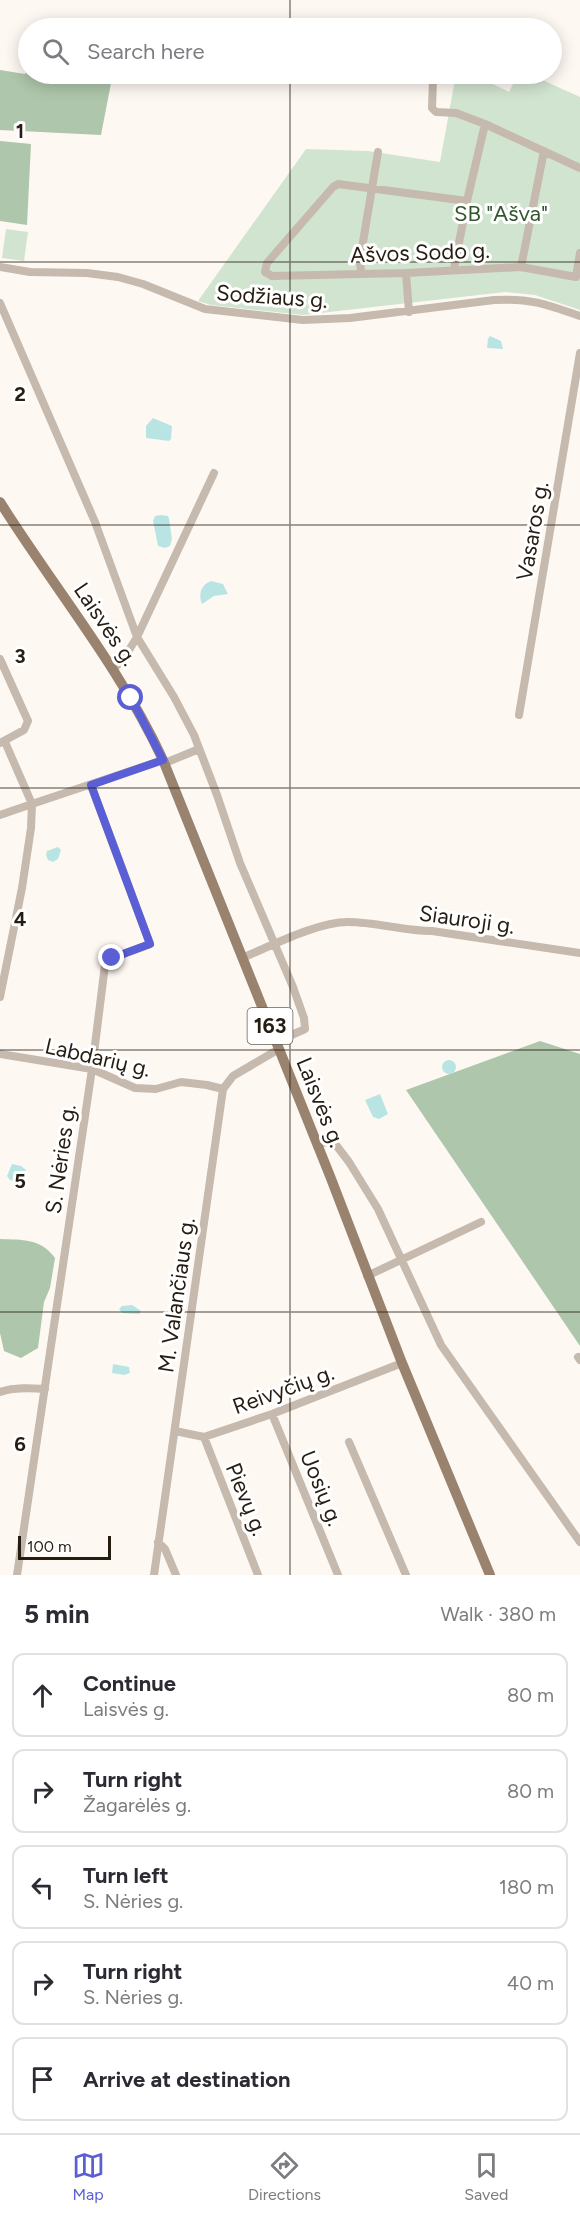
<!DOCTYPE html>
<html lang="en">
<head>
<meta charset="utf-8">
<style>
	:root { --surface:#fff; --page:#f7f7f7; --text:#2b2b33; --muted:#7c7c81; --line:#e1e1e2; --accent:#5a5fd6 }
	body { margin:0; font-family:Figtree,sans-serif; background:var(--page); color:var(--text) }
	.scale { position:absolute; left:18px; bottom:15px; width:93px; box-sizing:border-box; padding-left:6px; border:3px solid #261d12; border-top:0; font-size:16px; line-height:21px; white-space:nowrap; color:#261d12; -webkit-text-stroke:4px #fff; paint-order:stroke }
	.stop { position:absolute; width:18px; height:18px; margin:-14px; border:4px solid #5a5fd6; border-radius:50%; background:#fff }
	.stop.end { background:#5a5fd6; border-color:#fff; box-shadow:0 2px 6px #0008 }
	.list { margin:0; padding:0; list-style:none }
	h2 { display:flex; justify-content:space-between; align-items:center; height:78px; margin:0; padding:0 24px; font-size:26px }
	h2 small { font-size:20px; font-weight:400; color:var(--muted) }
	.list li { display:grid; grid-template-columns:39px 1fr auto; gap:18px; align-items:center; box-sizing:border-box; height:84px; margin:0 12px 12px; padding:0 12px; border:2px solid var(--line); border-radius:12px }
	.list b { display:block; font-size:22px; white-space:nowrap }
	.list p { margin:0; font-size:20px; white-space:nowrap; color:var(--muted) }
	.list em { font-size:20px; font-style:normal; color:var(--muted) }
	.icon { flex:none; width:33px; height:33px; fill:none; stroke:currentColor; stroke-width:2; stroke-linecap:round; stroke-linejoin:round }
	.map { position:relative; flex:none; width:580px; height:1575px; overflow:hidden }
	.search { position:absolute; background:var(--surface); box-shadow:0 3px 15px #0003; left:18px; right:18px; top:18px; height:66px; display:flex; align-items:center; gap:15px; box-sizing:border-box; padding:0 21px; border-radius:33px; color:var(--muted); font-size:22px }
	.sheet { height:558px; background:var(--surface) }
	nav { display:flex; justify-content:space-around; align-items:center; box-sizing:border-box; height:84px; border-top:2px solid var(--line); background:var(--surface); font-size:16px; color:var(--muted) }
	nav a { display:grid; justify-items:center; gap:3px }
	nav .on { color:var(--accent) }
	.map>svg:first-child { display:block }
</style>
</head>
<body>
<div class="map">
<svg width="580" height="1575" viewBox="0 0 580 1575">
	<rect width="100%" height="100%" fill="#fef8f3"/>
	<path fill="#d1e4cf" d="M456,74H473L509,92L518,74H529L580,97V310L535,295L505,292L303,315L211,305L198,301L306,149L368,151L440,162Z
		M6,229L28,232L24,261L2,258Z"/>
	<path fill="#aec6ab" d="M62,21L81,26L80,28H48Z
		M0,70L25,74L28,71V74H101L112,78L101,135L0,130Z
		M0,141L31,144L27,225L0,221Z
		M540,1041L580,1054V1346L406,1090Z
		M0,1239C22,1240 41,1238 55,1258L50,1288L44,1302L38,1348L21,1358L4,1351L0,1333Z"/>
	<path fill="#b8e5e4" d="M490,336L501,341L503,349L487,348L488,339Z
		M153,418L172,426L171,439L169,441L146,438V426Z
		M160,515L168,516L169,519L172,539L170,546L165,548L158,546L153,521L155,516Z
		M211,581L223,584L228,594L214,596L202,604C198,594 201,585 211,581Z
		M58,847L61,850L58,859L53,862L48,860L46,855L47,851Z
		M442 1067a7 7 0 1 1 14 0a7 7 0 1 1-14 0Z
		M380,1094L388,1114L379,1119L373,1117L365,1100Z
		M12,1164L21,1166L26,1170L24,1174H18L14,1181L10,1180L7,1176Z
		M132,1305L141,1311L139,1314L122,1313L119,1309L122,1306Z
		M113,1364L129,1367L130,1373L124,1375L112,1373Z"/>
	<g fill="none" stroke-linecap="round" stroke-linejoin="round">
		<path stroke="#c6b9ae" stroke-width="8" d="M431,74L433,80L432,108L436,112L456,113L485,124L580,168
			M467,201L338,184L333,187L267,263L265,272L272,276L406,273L521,267L576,277L580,253
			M0,267L30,272L87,273L118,277L143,284L205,309L303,320L350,318L494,300C530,298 546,304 580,316
			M521,267L544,151
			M454,269L467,201L485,124
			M361,273L360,260L378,152
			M406,273L409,312
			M0,303L95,522L137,637L174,697L194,735L217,795L240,863L293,987L304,1018L305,1029L276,1042
			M0,659L28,721L24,730L0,743
			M113,669L123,660L137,637L214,473
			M519,715L580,353
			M165,763L199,749
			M0,815L32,804L5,742
			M242,958C271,946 317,922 348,922C376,922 404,931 432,931L580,953
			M0,997L22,888L31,828L32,804L163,760
			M0,1054L92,1069L135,1088L156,1089L181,1082L207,1085L223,1089
			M317,1146L325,1142L336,1145L349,1162L378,1209L441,1345L580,1542
			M367,1276L481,1222
			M578,1357L580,1360
			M0,1392C14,1387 31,1388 45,1389
			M272,1414L338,1575
			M175,1431L204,1437L272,1414L402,1363
			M204,1437L258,1575
			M349,1442L406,1575
			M158,1542L165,1549L176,1575
			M17,1575L92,1069L105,965L113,958L150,944L91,785
			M154,1575L223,1089L233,1076L279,1049"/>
		<path stroke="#99836f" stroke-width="10" d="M0,502C54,588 120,667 163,760L330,1176L402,1363L490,1575"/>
	</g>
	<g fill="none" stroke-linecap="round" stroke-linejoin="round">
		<path stroke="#5a5fd6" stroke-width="8" d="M112,958L150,944L91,785L163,760L131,698"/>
	</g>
	<path fill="none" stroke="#261d12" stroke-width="1.5" stroke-opacity="0.55" d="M290,0V28M290,74V1575M0,262H580M0,525H580M0,788H580M0,1050H580M0,1312H580"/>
	<g text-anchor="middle" stroke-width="6" stroke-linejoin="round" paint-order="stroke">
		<rect fill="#fff" stroke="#676159" stroke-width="1.5" x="247.5" y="1008" width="45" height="36" rx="4.5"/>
		<g font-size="21" font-weight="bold" fill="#261d12">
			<text x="270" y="1033">163</text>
		</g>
		<g font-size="22" fill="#33562e" stroke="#fff">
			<text x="501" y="221">SB "Ašva"</text>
		</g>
		<g font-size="22" fill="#261d12" stroke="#fff">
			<text transform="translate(420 252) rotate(-2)" y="8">Ašvos Sodo g.</text>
			<text transform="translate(272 296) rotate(4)" y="8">Sodžiaus g.</text>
			<text transform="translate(532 531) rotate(-80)" y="8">Vasaros g.</text>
			<text transform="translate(106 624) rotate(56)" y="8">Laisvės g.</text>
			<text transform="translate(467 919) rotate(8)" y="8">Siauroji g.</text>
			<text transform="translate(98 1057) rotate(13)" y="8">Labdarių g.</text>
			<text transform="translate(321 1102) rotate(68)" y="8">Laisvės g.</text>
			<text transform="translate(60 1159) rotate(-82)" y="8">S. Nėries g.</text>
			<text transform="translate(176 1295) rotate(-82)" y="8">M. Valančiaus g.</text>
			<text transform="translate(283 1389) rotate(-20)" y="8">Reivyčių g.</text>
			<text transform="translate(322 1488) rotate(68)" y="8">Uosių g.</text>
			<text transform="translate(247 1499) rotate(68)" y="8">Pievų g.</text>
		</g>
	</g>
	<g font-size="20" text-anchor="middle" font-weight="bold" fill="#261d12" stroke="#fff" stroke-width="6" stroke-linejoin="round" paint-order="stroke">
		<text x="20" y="138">1</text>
		<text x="20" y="401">2</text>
		<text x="20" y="663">3</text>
		<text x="20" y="926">4</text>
		<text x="20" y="1188">5</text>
		<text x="20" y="1451">6</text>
	</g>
</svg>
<div class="scale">100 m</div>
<div class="stop" style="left:131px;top:698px"></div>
<div class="stop end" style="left:112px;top:958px"></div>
<div class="search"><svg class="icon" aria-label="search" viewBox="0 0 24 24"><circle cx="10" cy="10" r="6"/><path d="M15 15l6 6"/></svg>Search here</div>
</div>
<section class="sheet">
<h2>5 min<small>Walk · 380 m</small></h2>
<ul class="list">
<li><svg class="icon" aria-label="ahead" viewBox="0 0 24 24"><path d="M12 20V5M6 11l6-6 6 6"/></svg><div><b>Continue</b><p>Laisvės g.</p></div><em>80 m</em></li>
<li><svg class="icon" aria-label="right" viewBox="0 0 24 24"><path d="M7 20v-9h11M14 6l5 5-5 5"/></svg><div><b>Turn right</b><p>Žagarėlės g.</p></div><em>80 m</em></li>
<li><svg class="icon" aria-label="left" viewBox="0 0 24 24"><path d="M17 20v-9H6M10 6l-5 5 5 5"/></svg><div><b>Turn left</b><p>S. Nėries g.</p></div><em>180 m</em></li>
<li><svg class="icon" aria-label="right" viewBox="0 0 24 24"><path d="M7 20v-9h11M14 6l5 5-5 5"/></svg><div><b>Turn right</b><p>S. Nėries g.</p></div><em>40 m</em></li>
<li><svg class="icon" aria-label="arrive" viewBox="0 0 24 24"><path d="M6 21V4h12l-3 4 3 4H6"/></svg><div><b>Arrive at destination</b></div></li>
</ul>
</section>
<nav>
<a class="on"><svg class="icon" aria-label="map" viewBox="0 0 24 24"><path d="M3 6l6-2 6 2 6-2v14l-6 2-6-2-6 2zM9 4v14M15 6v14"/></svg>Map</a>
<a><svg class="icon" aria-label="directions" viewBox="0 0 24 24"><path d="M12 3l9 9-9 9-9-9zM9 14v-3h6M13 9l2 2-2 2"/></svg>Directions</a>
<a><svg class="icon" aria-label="saved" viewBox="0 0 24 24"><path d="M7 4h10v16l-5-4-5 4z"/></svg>Saved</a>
</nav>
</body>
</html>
